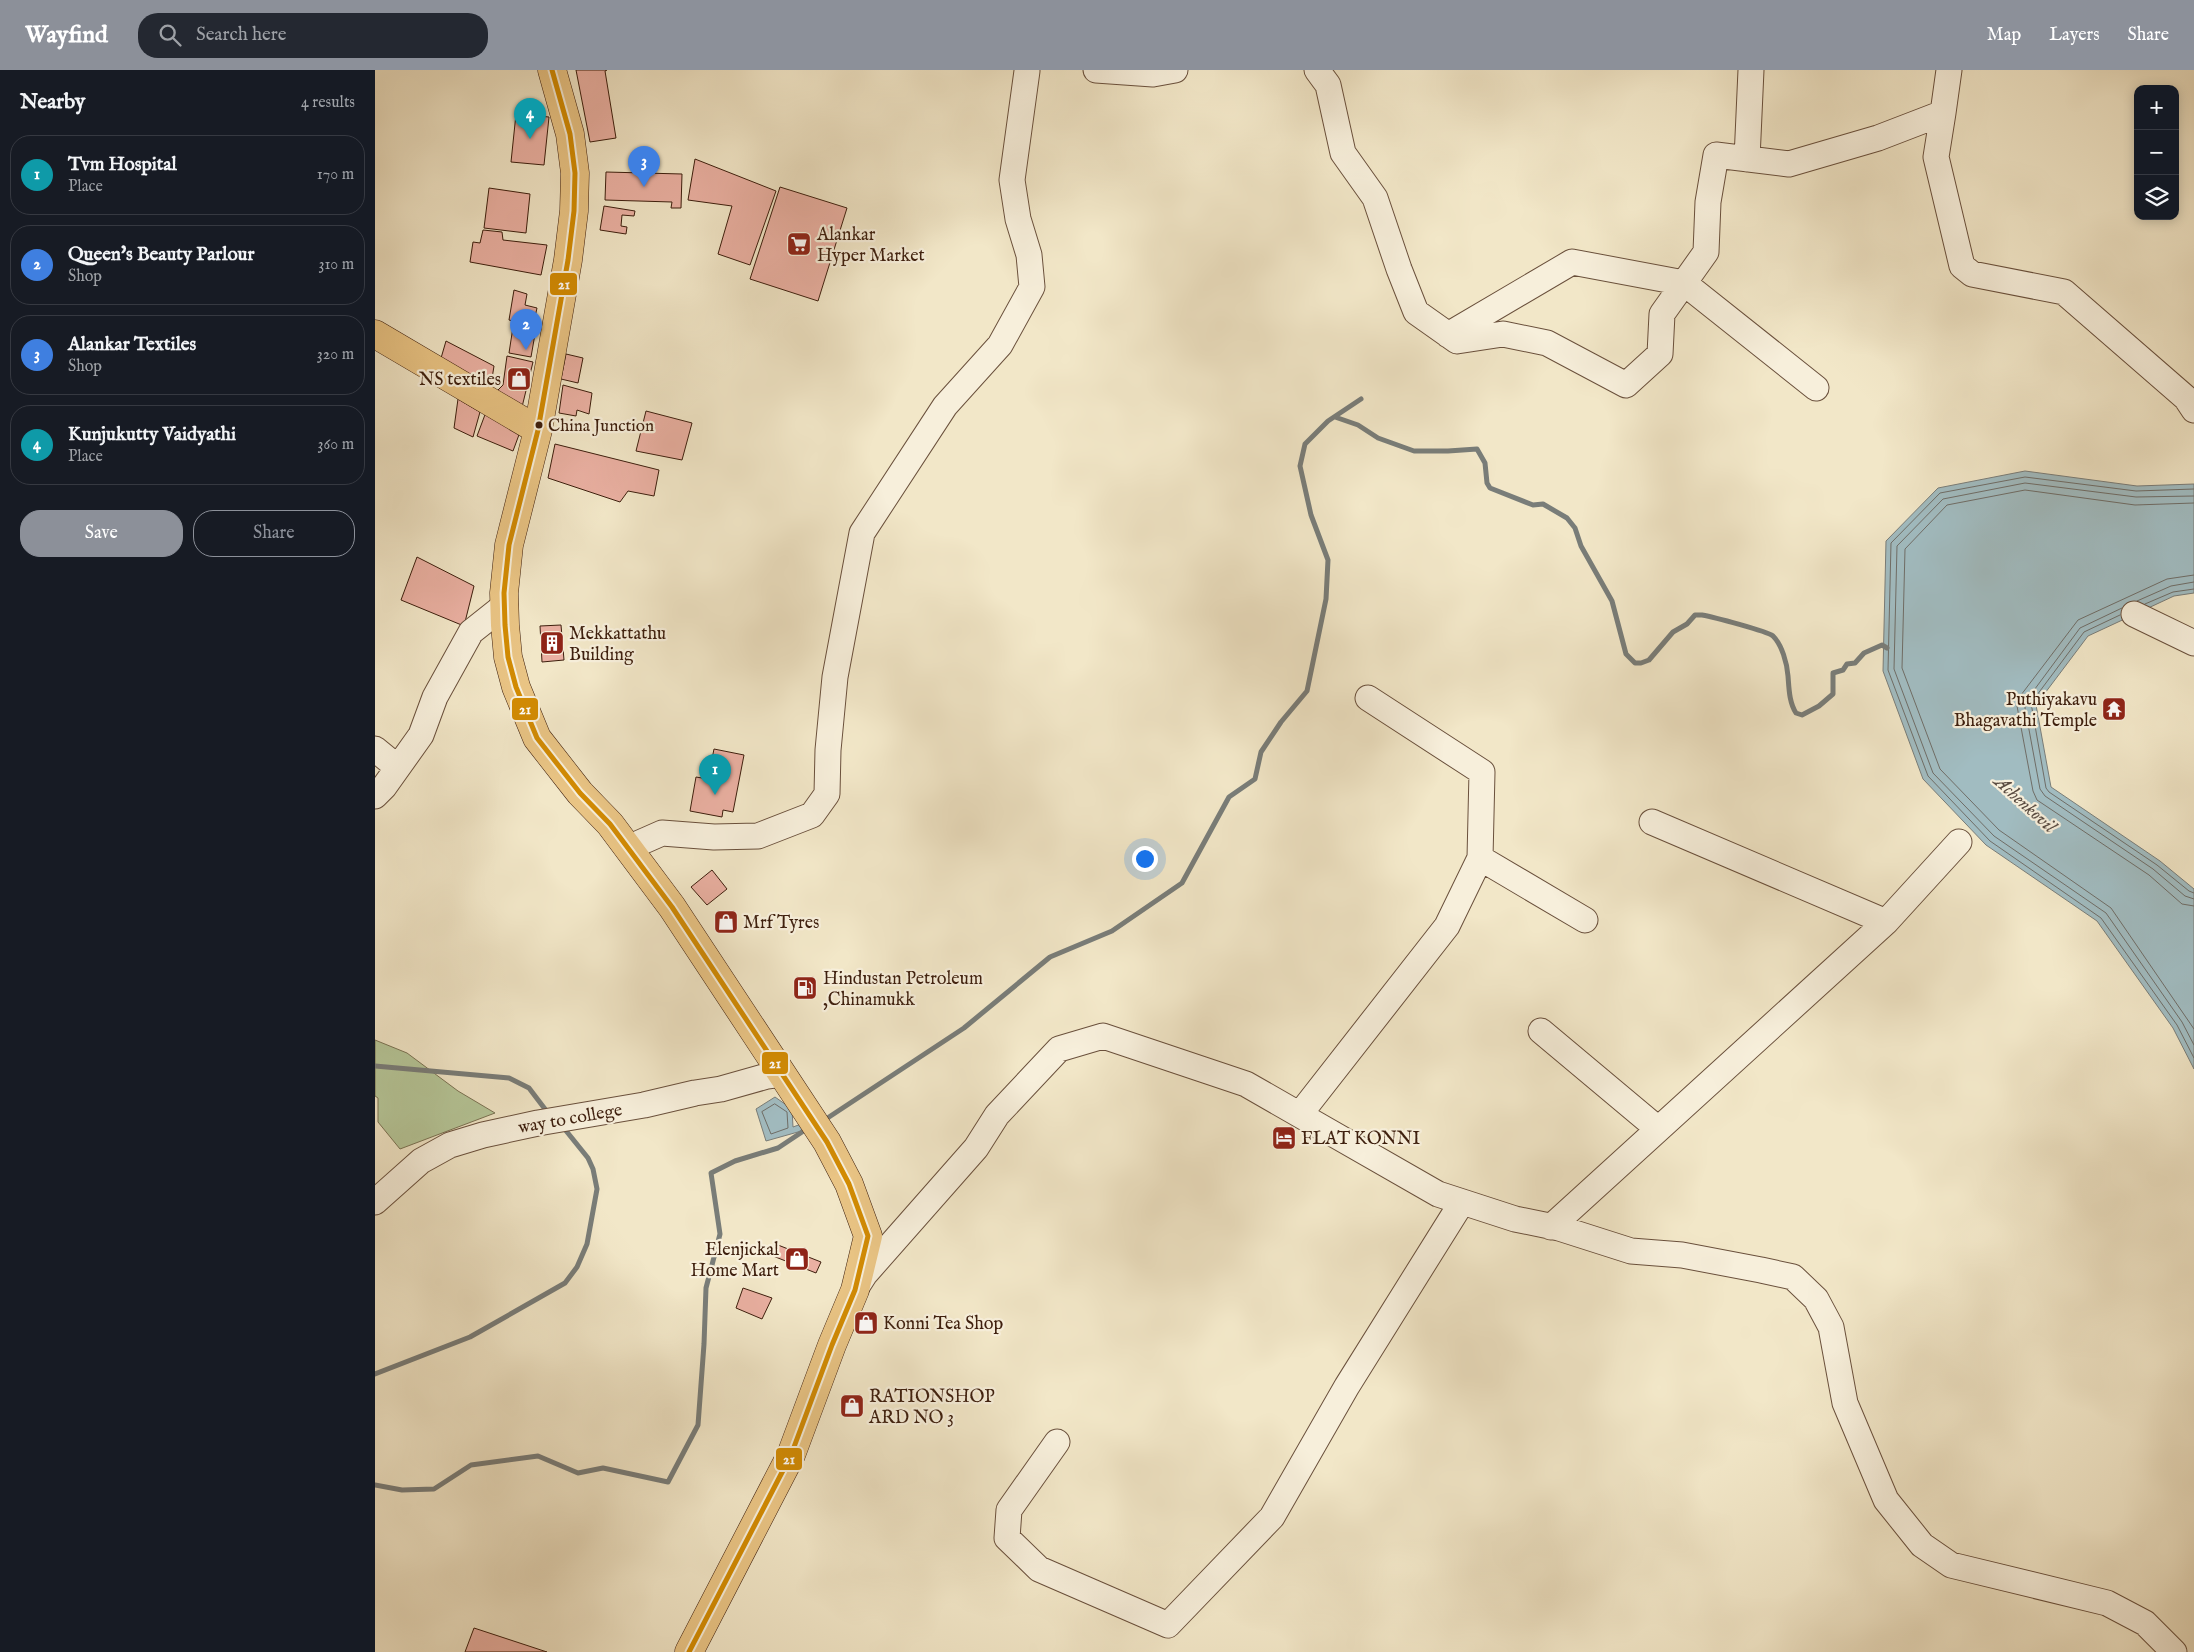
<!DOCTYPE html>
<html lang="en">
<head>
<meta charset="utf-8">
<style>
	:root { --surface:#171b24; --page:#242831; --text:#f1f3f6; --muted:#9ea1a6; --line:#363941; --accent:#8c9099 }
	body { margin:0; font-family:"IM FELL English",serif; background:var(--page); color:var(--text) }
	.controls { position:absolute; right:15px; top:15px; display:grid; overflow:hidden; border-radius:10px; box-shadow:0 2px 12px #0003 }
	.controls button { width:45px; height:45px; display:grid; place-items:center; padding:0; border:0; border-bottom:1px solid var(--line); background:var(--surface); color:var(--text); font:25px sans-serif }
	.you { position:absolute; left:769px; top:788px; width:18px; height:18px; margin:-12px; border:4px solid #fff; border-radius:50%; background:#1a73e8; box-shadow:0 0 0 8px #1a73e833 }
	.badge { display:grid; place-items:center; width:32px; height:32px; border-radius:50%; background:var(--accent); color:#fff; font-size:16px; font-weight:700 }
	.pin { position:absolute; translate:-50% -41px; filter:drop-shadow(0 1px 2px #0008) }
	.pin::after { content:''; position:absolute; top:26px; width:18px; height:15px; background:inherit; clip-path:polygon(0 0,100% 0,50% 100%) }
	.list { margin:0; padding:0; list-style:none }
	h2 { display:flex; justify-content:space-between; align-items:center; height:65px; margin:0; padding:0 20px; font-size:21px }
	h2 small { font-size:16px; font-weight:400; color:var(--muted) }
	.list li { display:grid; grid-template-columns:32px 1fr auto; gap:15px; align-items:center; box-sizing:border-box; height:80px; margin:0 10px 10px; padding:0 10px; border:1px solid var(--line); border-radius:20px }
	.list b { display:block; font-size:19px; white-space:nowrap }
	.list p { margin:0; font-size:16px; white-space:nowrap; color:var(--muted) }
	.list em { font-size:16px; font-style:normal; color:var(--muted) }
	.actions { display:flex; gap:10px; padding:15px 20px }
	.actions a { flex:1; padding:11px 0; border:1px solid var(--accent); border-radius:20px; text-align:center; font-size:18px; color:var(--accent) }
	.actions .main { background:var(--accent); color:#fff }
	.icon { flex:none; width:28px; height:28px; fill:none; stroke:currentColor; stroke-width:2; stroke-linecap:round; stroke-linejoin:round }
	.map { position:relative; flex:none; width:1819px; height:1582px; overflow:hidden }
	header { display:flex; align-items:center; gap:30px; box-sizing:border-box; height:70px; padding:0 25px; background:var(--accent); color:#fff }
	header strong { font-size:24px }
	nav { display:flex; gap:28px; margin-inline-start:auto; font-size:18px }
	.search { width:350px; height:45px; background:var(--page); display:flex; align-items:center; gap:12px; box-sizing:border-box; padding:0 18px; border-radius:20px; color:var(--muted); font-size:19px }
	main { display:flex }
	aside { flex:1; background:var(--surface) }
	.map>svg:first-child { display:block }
</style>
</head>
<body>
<header>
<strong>Wayfind</strong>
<div class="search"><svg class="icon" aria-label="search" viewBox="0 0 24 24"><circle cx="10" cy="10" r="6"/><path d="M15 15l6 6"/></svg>Search here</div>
<nav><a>Map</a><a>Layers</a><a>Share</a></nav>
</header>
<main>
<aside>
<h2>Nearby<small>4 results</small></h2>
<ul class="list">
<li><span class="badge" style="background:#0f9aa8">1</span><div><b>Tvm Hospital</b><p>Place</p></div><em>170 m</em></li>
<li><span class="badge" style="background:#3f7fe0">2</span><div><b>Queen's Beauty Parlour</b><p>Shop</p></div><em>310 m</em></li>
<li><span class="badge" style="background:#3f7fe0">3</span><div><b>Alankar Textiles</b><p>Shop</p></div><em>320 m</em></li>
<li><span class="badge" style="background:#0f9aa8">4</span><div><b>Kunjukutty Vaidyathi</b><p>Place</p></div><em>360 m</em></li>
</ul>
<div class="actions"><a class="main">Save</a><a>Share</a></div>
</aside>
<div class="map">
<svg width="1819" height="1582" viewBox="0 0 1819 1582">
	<rect width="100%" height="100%" fill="#f2e7c8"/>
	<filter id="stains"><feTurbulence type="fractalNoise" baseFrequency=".004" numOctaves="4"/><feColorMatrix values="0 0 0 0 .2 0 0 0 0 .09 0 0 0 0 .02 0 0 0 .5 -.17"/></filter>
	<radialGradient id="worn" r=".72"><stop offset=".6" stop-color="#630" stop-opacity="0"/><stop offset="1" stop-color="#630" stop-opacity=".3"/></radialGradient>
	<path fill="#b6c799" stroke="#7a7253" d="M0,970L32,983L83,1021L120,1043L25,1079L3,1052V1028L0,1026Z"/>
	<path fill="#a1bcc1" stroke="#797d79" d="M1650,401L1762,416L1819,414V523L1799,526L1713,566L1661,635L1676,717L1785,791L1819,819V999L1798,958L1722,851L1611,775L1548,709L1508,601L1511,471L1563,418Z
		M400,1027L417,1039L418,1057L429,1053L430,1060L391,1071L381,1039Z"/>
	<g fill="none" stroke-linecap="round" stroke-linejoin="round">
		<path stroke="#6f6d67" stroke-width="1" d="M1819,419L1761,421L1650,407L1565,423L1516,473L1513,600L1553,706L1615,771L1726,848L1802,955L1819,988
			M1819,426L1761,427L1650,413L1568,429L1522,476L1519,599L1558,703L1619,766L1731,843L1807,952L1819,975
			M1819,433L1760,435L1650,420L1572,435L1530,479L1527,598L1565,699L1624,760L1736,838L1819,959
			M1819,505L1792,509L1703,550L1646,625L1642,636L1658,721L1662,730L1774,805L1807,834L1819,836
			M1762,531L1796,516L1819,512
			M1770,534L1798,522L1819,519
			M1747,538L1705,558L1651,631L1650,638L1665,719L1670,726L1778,799L1810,826L1819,829
			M1745,545L1709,562L1656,633L1671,718L1674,722L1782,795L1814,821L1819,823
			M400,1034L412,1042L413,1058L396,1064L387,1042Z"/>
		<path stroke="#797d79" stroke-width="5" d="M960,347L983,355L1003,368L1039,381H1073L1102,379L1110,393L1112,413L1115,418L1158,435L1168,434L1192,448L1200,458L1206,476L1237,531L1251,584L1260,593H1266L1274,590L1298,562L1312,554L1320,545H1327C1338,547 1392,561 1398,566C1407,575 1412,593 1413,606C1414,618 1414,632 1421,643L1427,645L1444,636L1458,624V603L1468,600L1472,594L1480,593L1489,583L1507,575L1512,578
			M0,996L134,1008L154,1018L173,1043
			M454,1047L589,958L675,887L737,861L807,813L854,727L880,709L886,682L906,652L932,621L951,529L953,490L936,445L925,396L930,374L953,351L986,329
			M0,1304L95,1267L190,1213L202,1197L212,1174L222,1119L218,1099L213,1088L188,1057
			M0,1415L27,1420L59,1419L96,1395L163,1386L203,1403L228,1398L293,1412L323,1355L329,1274L331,1218L345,1164L336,1103L360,1091L403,1078L427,1062"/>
	</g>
	<path fill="#eab0a2" stroke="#3d1e0d" d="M201,0H232L230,1L241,68L215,72Z
		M141,44L174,47L169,95L136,92Z
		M320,89L401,121L375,195L343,184L357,136L313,130Z
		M231,102L307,104L306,138H296L297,132L230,130Z
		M405,117L472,138L443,231L375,209Z
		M114,118L155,124L151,163L109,158Z
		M229,136L260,141L259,146L247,145L246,156L252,157L251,164L225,160Z
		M108,160L127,162L128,170L172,175L166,205L95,192L98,172L105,173Z
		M139,220L152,224L150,235L162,238L158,256L134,250Z
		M138,257L160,264L156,287L134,283Z
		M71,271L119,296L115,321L64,295Z
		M191,284L208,288L203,313L186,309Z
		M132,286L158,292L147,337L119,324L128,315Z
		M188,315L217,323L214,344L202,340L201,346L184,343Z
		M83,329L105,342L98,367L79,358Z
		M271,341L317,353L307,390L261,381Z
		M111,342L145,362L138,381L102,366Z
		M180,374L284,400L279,426L253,421L245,432L173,408Z
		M42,487L99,516L89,556L26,530Z
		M186,555L189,590L167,592L165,556Z
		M339,679L369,685L358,742L348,740L347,747L315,741L321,707L333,709Z
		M337,800L352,819L332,835L316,817Z
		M403,1175L446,1192L441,1203L398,1186Z
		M368,1218L397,1228L387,1249L361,1238Z
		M99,1558L172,1582H90Z"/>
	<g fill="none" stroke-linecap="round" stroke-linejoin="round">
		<defs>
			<path id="minor" d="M721,0L778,4L800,0
				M942,0L953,15L968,83L1000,128L1024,199L1041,242L1082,271L1128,264L1172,273L1251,315L1285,284L1287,244L1331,182L1333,132L1341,85L1414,94L1503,68L1568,43L1561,87L1587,196L1597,204L1689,222L1811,328L1819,340
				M1568,43L1574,0
				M1372,89L1376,0
				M1073,265L1197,192L1309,213L1441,318
				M1759,544L1819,573
				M0,679L22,697
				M0,726L9,717L46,665L60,627L96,562L130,535
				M253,778L287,763L339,767L383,766L437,745L452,724L453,680L460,607L487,463L570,336L625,275L657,217L654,185L643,149L637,110L652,1
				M1105,788L1210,850
				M1511,852L1584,772
				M1166,961L1283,1059
				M925,1044L1072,856L1105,788L1107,702L993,628
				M0,1132L46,1091L75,1075L108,1065L163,1053L269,1035L320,1023L346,1019L392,1006L407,1004
				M1176,1157L1511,852L1277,752
				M481,1218L490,1204L601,1078L622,1045L684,979L728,966L871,1014L1063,1124L1140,1149L1184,1158L1256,1181L1307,1185L1386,1200L1418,1207L1441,1229L1456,1257L1470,1333L1511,1430L1547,1475L1576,1495L1732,1533L1770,1553L1799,1582
				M682,1372L634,1440L632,1468L664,1499L793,1555L897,1447L972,1316L1087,1132"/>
			<path id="major" d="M177,0L195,64L200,103L199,141L193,190L163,360L134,475L129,523L130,555L133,587L141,617L162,668L205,723L235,754L297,837L452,1072L474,1114L493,1166L480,1220L457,1275L416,1385L314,1582
				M0,264L163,360"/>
		</defs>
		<use href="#minor" stroke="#6a503c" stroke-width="27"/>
		<use href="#major" stroke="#3d1e0d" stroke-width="29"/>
		<use href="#minor" stroke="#f7efdb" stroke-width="25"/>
		<use href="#major" stroke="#e9c484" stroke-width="28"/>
		<defs>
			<path id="bus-1" d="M177,0L195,64L200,103L199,141L193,190L163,360L134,475L129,523L130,555L133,587L141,617L162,668L205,723L235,754L297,837L452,1072L474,1114L493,1166L480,1220L457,1275L416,1385L314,1582"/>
		</defs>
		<use href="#bus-1" stroke="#f7efdb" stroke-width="9"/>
		<use href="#bus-1" stroke="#d28b03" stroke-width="5"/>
	</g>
	<defs>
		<symbol id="supermarket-square" viewBox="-11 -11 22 22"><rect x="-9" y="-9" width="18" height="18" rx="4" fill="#8f2418" stroke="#f7efdb"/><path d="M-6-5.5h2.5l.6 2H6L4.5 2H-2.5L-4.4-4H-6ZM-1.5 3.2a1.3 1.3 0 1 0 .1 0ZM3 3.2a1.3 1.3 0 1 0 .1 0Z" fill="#fff"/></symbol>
		<symbol id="shop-square" viewBox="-11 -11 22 22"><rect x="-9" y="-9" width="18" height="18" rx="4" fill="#8f2418" stroke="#f7efdb"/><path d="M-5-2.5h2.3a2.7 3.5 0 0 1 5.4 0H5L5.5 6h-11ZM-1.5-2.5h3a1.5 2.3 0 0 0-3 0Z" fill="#fff"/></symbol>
		<symbol id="building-square" viewBox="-11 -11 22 22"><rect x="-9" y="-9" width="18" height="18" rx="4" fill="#8f2418" stroke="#f7efdb"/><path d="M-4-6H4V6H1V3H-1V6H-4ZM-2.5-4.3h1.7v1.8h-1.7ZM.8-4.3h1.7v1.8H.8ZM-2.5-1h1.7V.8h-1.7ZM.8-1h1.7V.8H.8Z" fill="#fff"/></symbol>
		<symbol id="temple-square" viewBox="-11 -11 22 22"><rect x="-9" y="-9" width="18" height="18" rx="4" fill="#8f2418" stroke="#f7efdb"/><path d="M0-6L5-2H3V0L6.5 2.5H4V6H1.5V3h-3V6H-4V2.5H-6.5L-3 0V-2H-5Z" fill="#fff"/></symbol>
		<symbol id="fuel-square" viewBox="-11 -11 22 22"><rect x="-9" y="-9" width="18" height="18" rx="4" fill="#8f2418" stroke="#f7efdb"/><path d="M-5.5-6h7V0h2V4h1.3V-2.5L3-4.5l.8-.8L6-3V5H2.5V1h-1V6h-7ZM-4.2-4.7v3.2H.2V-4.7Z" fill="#fff"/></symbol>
		<symbol id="hotel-square" viewBox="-11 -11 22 22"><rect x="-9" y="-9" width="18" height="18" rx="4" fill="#8f2418" stroke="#f7efdb"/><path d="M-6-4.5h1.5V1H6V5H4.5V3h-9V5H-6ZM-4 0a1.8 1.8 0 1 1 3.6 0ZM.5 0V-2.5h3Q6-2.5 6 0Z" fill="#fff"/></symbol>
	</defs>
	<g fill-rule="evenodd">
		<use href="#supermarket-square" x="410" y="160" width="28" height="28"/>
		<use href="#shop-square" x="130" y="295" width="28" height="28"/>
		<use href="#building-square" x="163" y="559" width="28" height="28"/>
		<use href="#temple-square" x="1725" y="625" width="28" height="28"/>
		<use href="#shop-square" x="337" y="838" width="28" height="28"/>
		<use href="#fuel-square" x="416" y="904" width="28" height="28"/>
		<use href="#hotel-square" x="895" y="1054" width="28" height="28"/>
		<use href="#shop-square" x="408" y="1175" width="28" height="28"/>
		<use href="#shop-square" x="477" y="1239" width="28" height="28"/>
		<use href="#shop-square" x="463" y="1322" width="28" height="28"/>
	</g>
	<circle fill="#3d1e0d" stroke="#f7efdb" stroke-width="2" cx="164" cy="355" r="4.5"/>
	<g text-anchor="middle" stroke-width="4.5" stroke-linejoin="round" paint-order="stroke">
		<g font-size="17" fill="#3d1e0d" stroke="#f7efdb" text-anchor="start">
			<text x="173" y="361">China Junction</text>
		</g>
		<g font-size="18" fill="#3d1e0d" stroke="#f7efdb" text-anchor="start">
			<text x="442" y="170">Alankar<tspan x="442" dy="21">Hyper Market</tspan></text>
			<text x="126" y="315" text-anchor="end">NS textiles</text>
			<text x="194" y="569">Mekkattathu<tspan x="194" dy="21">Building</tspan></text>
			<text x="1722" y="635" text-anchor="end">Puthiyakavu<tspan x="1722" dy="21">Bhagavathi Temple</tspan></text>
			<text x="368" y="858">Mrf Tyres</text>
			<text x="448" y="914">Hindustan Petroleum<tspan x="448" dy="21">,Chinamukk</tspan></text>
			<text x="926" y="1074">FLAT KONNI</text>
			<text x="404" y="1185" text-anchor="end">Elenjickal<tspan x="404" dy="21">Home Mart</tspan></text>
			<text x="508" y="1259">Konni Tea Shop</text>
			<text x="494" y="1332">RATIONSHOP<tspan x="494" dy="21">ARD NO 3</tspan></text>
		</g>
		<g font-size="18" fill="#3d1e0d" stroke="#f7efdb">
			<text transform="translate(195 1048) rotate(-10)" y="6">way to college</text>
		</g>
		<g font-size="19" font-style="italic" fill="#5b4d43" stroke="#f7efdb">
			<text transform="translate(1651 733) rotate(42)" y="7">Achenkovil</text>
		</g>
	</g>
	<g stroke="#f7efdb" stroke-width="2">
		<rect x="174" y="202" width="29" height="24" rx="5" fill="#d28b03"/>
		<rect x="136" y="627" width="28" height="24" rx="5" fill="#d28b03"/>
		<rect x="386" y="981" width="28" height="24" rx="5" fill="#d28b03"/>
		<rect x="400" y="1377" width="28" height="24" rx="5" fill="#d28b03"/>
	</g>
	<g font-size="14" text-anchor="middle" font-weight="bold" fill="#fff">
		<text x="189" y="219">21</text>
		<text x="150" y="644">21</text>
		<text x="400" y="998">21</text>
		<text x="414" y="1394">21</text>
	</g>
	<rect width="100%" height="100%" filter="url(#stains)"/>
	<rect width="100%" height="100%" fill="url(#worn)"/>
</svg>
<div class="controls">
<button>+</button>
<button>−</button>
<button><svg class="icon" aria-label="layers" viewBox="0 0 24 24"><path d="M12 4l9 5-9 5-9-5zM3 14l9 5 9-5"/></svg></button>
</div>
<div class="you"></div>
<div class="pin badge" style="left:340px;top:725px;background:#0f9aa8">1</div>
<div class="pin badge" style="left:151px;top:280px;background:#3f7fe0">2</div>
<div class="pin badge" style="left:269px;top:117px;background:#3f7fe0">3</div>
<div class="pin badge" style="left:155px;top:69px;background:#0f9aa8">4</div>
</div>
</main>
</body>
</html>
